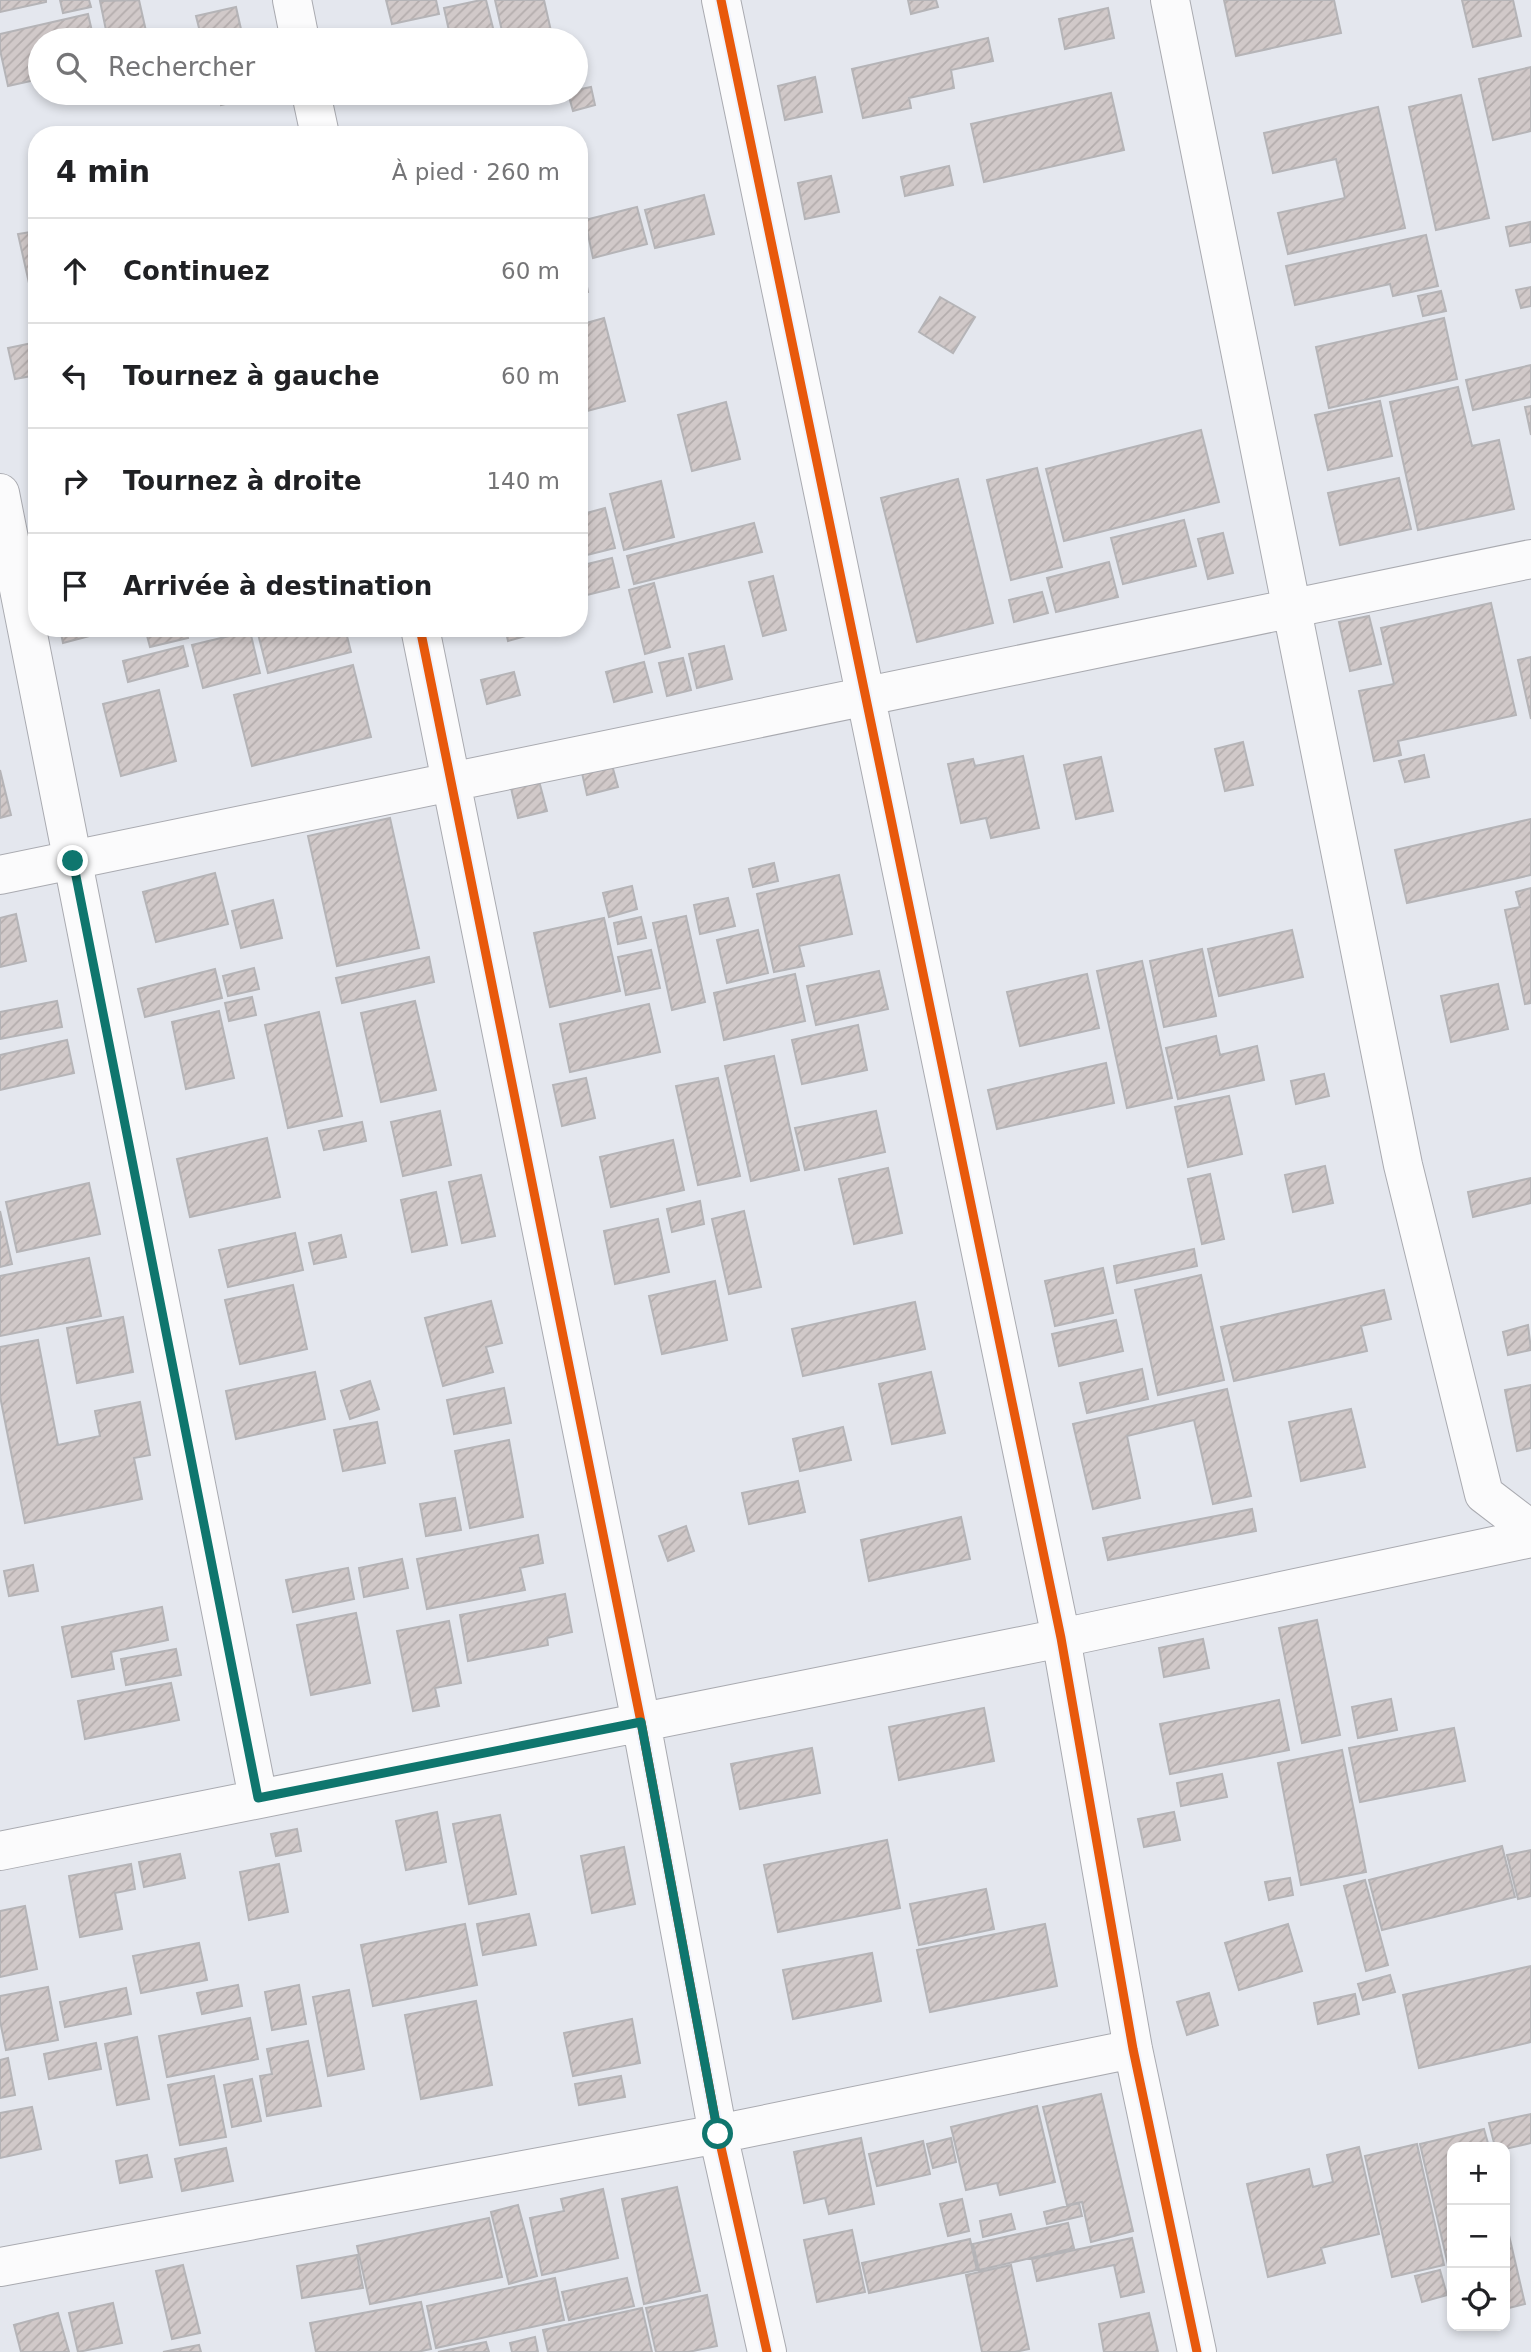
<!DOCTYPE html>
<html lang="fr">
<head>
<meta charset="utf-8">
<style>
	:root { --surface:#fff; --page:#f6f6f6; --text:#202124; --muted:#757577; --line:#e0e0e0 }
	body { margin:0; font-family:"DejaVu Sans",sans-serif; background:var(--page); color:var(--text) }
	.controls { position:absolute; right:21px; bottom:21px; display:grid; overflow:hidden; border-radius:14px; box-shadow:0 4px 10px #0003 }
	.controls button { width:63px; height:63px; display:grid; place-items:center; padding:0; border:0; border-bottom:2px solid var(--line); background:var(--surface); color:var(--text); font:35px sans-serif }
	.stop { position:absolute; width:21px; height:21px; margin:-16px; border:5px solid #0f766e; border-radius:50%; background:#fff }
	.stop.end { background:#0f766e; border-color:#fff; box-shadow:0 2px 7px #0008 }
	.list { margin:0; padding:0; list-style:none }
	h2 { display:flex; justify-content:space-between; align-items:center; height:91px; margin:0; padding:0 28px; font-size:30px }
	h2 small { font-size:23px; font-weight:400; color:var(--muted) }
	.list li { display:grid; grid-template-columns:46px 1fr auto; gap:21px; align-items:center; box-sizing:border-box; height:105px; padding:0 28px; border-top:2px solid var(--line) }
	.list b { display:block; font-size:26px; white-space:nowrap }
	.list em { font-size:23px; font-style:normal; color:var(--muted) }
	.icon { flex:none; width:38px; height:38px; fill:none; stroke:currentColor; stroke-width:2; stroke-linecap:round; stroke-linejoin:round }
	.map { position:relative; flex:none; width:1531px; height:2352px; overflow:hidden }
	.search { position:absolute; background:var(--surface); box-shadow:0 4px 10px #0003; left:28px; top:28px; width:560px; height:77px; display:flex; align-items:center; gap:18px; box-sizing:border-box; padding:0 24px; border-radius:38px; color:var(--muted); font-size:26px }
	.panel { position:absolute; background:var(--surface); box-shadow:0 4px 10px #0003; left:28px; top:126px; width:560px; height:511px; border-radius:28px }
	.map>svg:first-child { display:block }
</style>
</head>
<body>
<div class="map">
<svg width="1531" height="2352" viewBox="0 0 1531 2352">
	<defs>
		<pattern id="building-hatch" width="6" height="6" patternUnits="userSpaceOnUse" patternTransform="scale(1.75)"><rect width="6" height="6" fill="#d1c9c9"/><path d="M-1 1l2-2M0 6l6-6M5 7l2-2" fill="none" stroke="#b4adad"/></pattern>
	</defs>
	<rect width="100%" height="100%" fill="#e4e7ee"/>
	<path fill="url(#building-hatch)" stroke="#b5b4b7" stroke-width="2" d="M0,0H46V2L0,12Z
		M60,0H89L91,7L63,13Z
		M139,0L148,40H108L100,1Z
		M386,0H436L439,14L392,24Z
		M481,0H486L496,40H451L444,8Z
		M495,0H544L553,40H504Z
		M908,0H936L938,7L911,14Z
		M1224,0H1334L1341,33L1236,56Z
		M1462,0H1513L1521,36L1473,47Z
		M236,7L243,38L232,40H202L196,16Z
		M1108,8L1114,38L1065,49L1059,19Z
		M88,14L94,40H40V79L8,86L0,50V34Z
		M988,38L993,61L951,70L954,88L909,98L911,108L863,118L852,69Z
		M1531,67V131L1493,140L1479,79Z
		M815,77L822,112L785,120L778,86Z
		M591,87L595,105L573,111L568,93H576V90Z
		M218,93H253L254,97L221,105Z
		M1111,93L1124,150L984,182L971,124Z
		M1461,95L1489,218L1436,230L1409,107Z
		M1378,107L1405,228L1288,254L1278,213L1345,198L1336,159L1273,173L1264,133Z
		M949,166L953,185L905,196L901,177Z
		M831,176L839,212L805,219L798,183Z
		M704,195L714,234L655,248L645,210Z
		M637,207L647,244L593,258L585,220Z
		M1530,222L1531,242L1510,246L1506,227Z
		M37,231V291L31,292L18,234Z
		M1426,235L1438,286L1393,296L1390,284L1295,305L1286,266Z
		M584,271L588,292L579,294V272Z
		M1531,287V306L1521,308L1516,290Z
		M1441,291L1446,311L1423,316L1418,296Z
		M940,297L975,317L953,353L919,332Z
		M604,318L625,401L587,411L579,380V325Z
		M1444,318L1457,379L1329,408L1316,347Z
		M37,342V375L15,379L8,348Z
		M1531,365V397L1473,410L1466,380Z
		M1458,387L1472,446L1499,440L1514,509L1418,530L1390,402Z
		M1380,401L1392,456L1328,470L1315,415Z
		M726,402L740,459L692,471L678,415Z
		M1531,406V435L1525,407Z
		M1201,430L1219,502L1064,541L1046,469Z
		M1037,468L1062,567L1011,580L987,480Z
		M1399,478L1411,529L1340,545L1328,493Z
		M958,479L993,623L917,642L881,498Z
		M661,481L674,537L624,550L610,494Z
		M605,508L615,548L579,557V515Z
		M1184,520L1196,566L1123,584L1111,538Z
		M754,523L762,552L634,584L627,556Z
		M1223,533L1233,573L1208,579L1198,539Z
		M612,558L619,587L579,597V566Z
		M1109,562L1118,597L1056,612L1047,578Z
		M773,576L786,630L763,636L749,582Z
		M654,583L670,647L645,654L629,590Z
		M1042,592L1048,613L1014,622L1009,600Z
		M1491,603L1516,715L1398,741L1401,755L1374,761L1359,691L1394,684L1381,628Z
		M1369,616L1381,664L1350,671L1339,622Z
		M60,628H95L97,634L63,643Z
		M145,628H186L188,638L150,647Z
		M265,628H345L351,652L268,673L257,630Z
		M505,628H546L547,630L508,641Z
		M250,631L260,673L203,688L192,645Z
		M183,646L188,666L128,682L123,661Z
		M724,646L732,679L697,688L689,654Z
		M1531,657V719L1518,660Z
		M683,658L691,690L667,696L659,663Z
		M644,662L652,692L614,702L606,672Z
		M353,665L371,737L252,766L234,695Z
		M514,672L520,695L487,704L481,680Z
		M159,690L176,761L121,776L103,704Z
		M1243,742L1253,785L1225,791L1215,749Z
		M1424,755L1429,777L1405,782L1399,761Z
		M1023,756L1039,828L991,838L986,818L961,823L948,764L973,759L975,766Z
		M1101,757L1113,811L1076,819L1064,765Z
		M612,765L618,787L587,795L582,773Z
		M0,770L11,815L0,818Z
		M539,781L547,811L518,818L511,788Z
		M390,818L419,948L337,966L308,836Z
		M1531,819V875L1407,903L1395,850Z
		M774,863L778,881L753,887L749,869Z
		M215,873L228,924L156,942L143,892Z
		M839,875L852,934L799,946L804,966L774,972L757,894Z
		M632,886L637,909L609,917L603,893Z
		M1531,888V1003L1525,1004L1505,910L1520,907L1516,892Z
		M728,898L735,926L700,934L694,905Z
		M273,900L282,938L241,948L232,911Z
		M16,914L26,961L0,967V918Z
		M686,916L705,1002L672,1010L653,923Z
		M641,917L646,938L618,944L614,923Z
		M604,918L620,991L550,1007L534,933Z
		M758,930L768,973L727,983L717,940Z
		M1292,930L1303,977L1219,996L1208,949Z
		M1202,949L1216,1016L1164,1027L1150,961Z
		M651,950L660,988L626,995L618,957Z
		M429,957L434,982L342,1003L336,978Z
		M1142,961L1172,1098L1127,1108L1097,971Z
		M254,968L259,989L228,996L223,976Z
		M215,969L222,998L145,1017L138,989Z
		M879,971L888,1009L816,1025L807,986Z
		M795,974L805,1021L724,1040L714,993Z
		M1087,974L1099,1028L1020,1046L1007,992Z
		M1498,984L1508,1029L1451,1042L1441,996Z
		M252,997L256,1015L229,1021L225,1003Z
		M57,1001L62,1027L0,1039V1012Z
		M415,1001L436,1090L381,1102L361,1013Z
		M649,1004L660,1052L570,1072L560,1024Z
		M219,1011L234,1078L186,1089L172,1022Z
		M319,1012L342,1116L288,1128L265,1025Z
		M858,1025L867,1070L802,1084L792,1040Z
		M1216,1036L1220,1055L1257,1046L1264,1080L1178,1099L1166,1048Z
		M67,1040L74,1073L0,1090V1055Z
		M774,1056L799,1170L751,1181L725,1066Z
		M1106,1063L1114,1103L997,1129L988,1090Z
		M1324,1074L1329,1096L1296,1104L1291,1081Z
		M586,1078L595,1118L562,1126L553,1085Z
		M718,1078L740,1176L698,1185L676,1086Z
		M1229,1096L1242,1154L1188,1167L1175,1107Z
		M440,1111L451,1165L403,1176L391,1122Z
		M876,1111L885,1152L805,1170L795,1128Z
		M362,1122L366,1141L324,1150L319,1131Z
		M267,1138L280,1197L190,1217L177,1159Z
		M673,1140L684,1190L611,1207L600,1157Z
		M1325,1166L1333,1203L1293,1212L1285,1175Z
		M888,1168L902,1233L854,1244L839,1179Z
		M1210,1174L1224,1239L1202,1244L1188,1179Z
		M481,1175L495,1236L462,1243L449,1182Z
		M1531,1178V1203L1473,1217L1468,1192Z
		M89,1183L100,1234L17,1252L6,1202Z
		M436,1192L447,1245L412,1252L401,1200Z
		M700,1201L704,1224L672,1232L667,1209Z
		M0,1211L12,1264L0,1267Z
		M744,1211L761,1287L729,1294L712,1219Z
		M658,1219L669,1272L615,1284L604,1231Z
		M295,1233L303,1270L228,1287L219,1250Z
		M341,1235L346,1257L314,1264L309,1243Z
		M1194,1249L1197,1266L1117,1283L1114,1266Z
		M89,1258L101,1316L0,1336V1276Z
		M1103,1268L1113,1313L1055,1326L1045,1281Z
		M1201,1275L1224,1380L1158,1395L1135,1290Z
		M715,1281L727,1340L662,1354L649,1296Z
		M293,1285L307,1349L240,1364L225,1300Z
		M1384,1290L1391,1319L1361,1326L1367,1351L1234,1381L1221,1327Z
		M491,1301L502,1343L486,1347L493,1372L443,1386L425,1318Z
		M915,1302L925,1349L803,1376L792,1329Z
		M123,1317L133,1372L77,1383L67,1328Z
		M1116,1320L1123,1351L1059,1366L1052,1334Z
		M1528,1325L1531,1350L1508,1355L1503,1332Z
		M38,1340L58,1445L100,1436L95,1411L140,1402L150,1455L134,1458L142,1499L25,1523L0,1396V1347Z
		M1142,1369L1148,1399L1087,1413L1080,1383Z
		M315,1372L325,1419L236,1439L226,1391Z
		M931,1372L945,1433L892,1444L879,1384Z
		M370,1381L379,1409L350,1419L341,1391Z
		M1531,1385V1448L1517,1451L1505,1390Z
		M504,1388L511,1423L454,1434L447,1400Z
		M1227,1389L1251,1496L1213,1504L1194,1420L1127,1436L1140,1498L1093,1509L1073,1424Z
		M1351,1409L1365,1467L1301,1481L1289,1422Z
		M377,1422L385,1463L343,1471L334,1430Z
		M843,1427L851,1460L800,1471L793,1439Z
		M509,1440L523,1517L470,1528L455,1451Z
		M798,1481L805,1512L749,1524L742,1493Z
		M455,1498L461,1530L426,1536L420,1504Z
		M1252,1509L1256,1531L1108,1560L1103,1538Z
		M961,1517L970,1559L869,1581L861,1540Z
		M686,1526L694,1551L668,1561L659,1536Z
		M538,1535L543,1563L520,1568L525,1590L427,1609L417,1559Z
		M402,1559L408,1588L364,1597L359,1568Z
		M33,1565L38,1591L9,1596L4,1571Z
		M348,1568L354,1599L293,1612L286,1580Z
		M565,1594L572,1632L547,1638L548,1645L468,1661L460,1615Z
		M162,1607L168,1640L111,1652L114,1669L72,1677L62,1627Z
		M356,1613L370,1683L311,1695L297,1625Z
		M1317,1620L1340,1735L1302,1743L1279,1628Z
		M449,1621L461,1683L435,1688L439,1706L413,1711L397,1631Z
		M1203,1639L1209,1668L1164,1677L1159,1648Z
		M176,1649L181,1675L126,1685L121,1659Z
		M171,1683L179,1720L85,1739L78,1701Z
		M1391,1699L1397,1730L1358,1738L1352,1707Z
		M1279,1700L1289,1750L1170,1774L1160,1724Z
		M984,1708L994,1761L899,1780L889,1727Z
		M1454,1728L1465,1781L1360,1802L1349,1748Z
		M812,1748L820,1793L740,1809L731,1764Z
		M1342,1750L1366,1872L1301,1885L1278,1763Z
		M1222,1774L1227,1797L1181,1806L1177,1783Z
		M437,1812L446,1862L406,1870L396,1821Z
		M1174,1812L1180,1840L1144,1847L1138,1819Z
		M500,1815L516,1894L469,1904L453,1824Z
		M297,1829L301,1851L276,1856L271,1834Z
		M887,1840L900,1908L778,1932L764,1865Z
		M1502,1846L1515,1897L1382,1930L1369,1880Z
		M624,1847L635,1904L592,1913L581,1856Z
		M1531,1850V1896L1518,1899L1507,1855Z
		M180,1854L185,1878L144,1887L139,1862Z
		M131,1864L135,1889L115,1893L122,1929L80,1937L69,1876Z
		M279,1864L288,1912L249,1920L240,1872Z
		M1290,1878L1293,1895L1269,1900L1265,1882Z
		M1365,1880L1388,1965L1366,1971L1344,1886Z
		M986,1889L994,1929L919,1945L910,1904Z
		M25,1906L37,1969L0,1977V1911Z
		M529,1914L536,1945L483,1955L477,1924Z
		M465,1924L477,1985L373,2006L361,1945Z
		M1045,1924L1057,1986L930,2012L917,1950Z
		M1288,1924L1302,1971L1239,1990L1225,1943Z
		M199,1943L207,1980L141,1993L133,1956Z
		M872,1953L881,2001L793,2019L783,1970Z
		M1531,1966V2042L1419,2068L1403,1995Z
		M1390,1975L1395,1992L1363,2000L1358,1984Z
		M238,1985L242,2006L202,2014L197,1993Z
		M299,1985L306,2024L272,2030L265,1992Z
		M48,1987L58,2040L6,2050L0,2021V1996Z
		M126,1988L131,2014L65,2027L60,2002Z
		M349,1990L364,2069L328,2076L313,1997Z
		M1209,1993L1218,2025L1187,2035L1177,2002Z
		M1355,1994L1359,2014L1318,2024L1314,2003Z
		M476,2001L492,2085L421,2099L405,2015Z
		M250,2018L258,2059L167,2077L159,2036Z
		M632,2019L640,2063L573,2076L564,2033Z
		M137,2037L149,2099L117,2105L105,2044Z
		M308,2041L321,2106L267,2116L260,2076L272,2074L267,2049Z
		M96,2043L101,2069L49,2079L44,2054Z
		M8,2058L15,2095L0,2098V2060Z
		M214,2076L226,2137L180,2145L168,2085Z
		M621,2076L625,2097L579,2105L575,2084Z
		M252,2079L261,2121L232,2127L224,2085Z
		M1101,2094L1133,2231L1091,2242L1082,2202L1067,2205L1043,2107Z
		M1037,2106L1055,2182L1000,2195L997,2183L966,2190L951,2127Z
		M32,2107L41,2149L0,2158V2113Z
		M1531,2114V2143L1505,2149V2147H1495L1489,2123Z
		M1484,2129L1489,2147H1452V2282L1420,2144Z
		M861,2138L874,2204L829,2214L825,2198L804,2203L794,2152Z
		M951,2138L956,2162L933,2168L927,2144Z
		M923,2141L930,2174L877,2186L869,2154Z
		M1417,2144L1444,2265L1392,2277L1365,2156Z
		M1359,2147L1379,2234L1321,2248L1325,2263L1268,2277L1247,2184L1309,2169L1313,2187L1333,2182L1327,2155Z
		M226,2148L233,2181L182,2191L175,2159Z
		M147,2155L152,2177L120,2183L116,2161Z
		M677,2187L700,2291L644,2304L622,2199Z
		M603,2189L618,2258L542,2275L530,2218L564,2211L561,2199Z
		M962,2199L969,2231L948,2236L940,2204Z
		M1079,2203L1082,2216L1047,2224L1044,2212Z
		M518,2205L537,2276L509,2284L491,2212Z
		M1011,2214L1015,2229L983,2237L980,2221Z
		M489,2218L502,2277L370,2304L357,2246Z
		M1505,2218L1525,2304L1505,2309Z
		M1068,2223L1074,2248L979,2270L973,2244Z
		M852,2230L865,2292L817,2302L804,2240Z
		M1132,2238L1144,2292L1121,2297L1114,2265L1037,2281L1032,2259Z
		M970,2239L977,2270L869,2293L862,2263Z
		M357,2255L363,2288L302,2298L297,2266Z
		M183,2265L200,2333L172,2339L156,2271Z
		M1011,2265L1029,2349L1015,2352H982L966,2275Z
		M1440,2270L1447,2295L1422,2302L1415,2276Z
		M555,2278L564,2320L436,2348L427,2306Z
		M627,2278L634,2306L569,2320L562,2292Z
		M707,2295L717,2346L688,2352H656L646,2308Z
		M421,2302L431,2349L417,2352H316L310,2323Z
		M113,2303L122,2343L78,2352L69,2313Z
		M642,2308L652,2352H548L543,2330Z
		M58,2313L69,2352H21L14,2325Z
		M1149,2313L1158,2352H1104L1099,2324Z
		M535,2337L538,2352H512L510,2343Z
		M486,2342L489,2352H438Z
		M199,2345L201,2352H163Z"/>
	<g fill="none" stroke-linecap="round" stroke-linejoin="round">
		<defs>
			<path id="minor" d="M292,0L300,40
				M721,0L1061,1638L1133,2049L1197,2352
				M1170,0L1403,1165L1484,1494L1531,1530
				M311,93L320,135
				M0,493L258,1798
				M420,628L641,1722L718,2134L767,2352
				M0,875L1531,559
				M0,1851L1061,1638L1531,1538
				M0,2267L718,2134L1133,2049"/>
		</defs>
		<use href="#minor" stroke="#a9aab0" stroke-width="40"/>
		<use href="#minor" stroke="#fbfbfc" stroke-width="38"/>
		<defs>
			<path id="cycleway" d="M721,0L1061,1638L1133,2049L1197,2352
				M420,628L641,1722L718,2134L767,2352"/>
		</defs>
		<use href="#cycleway" stroke="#eef3fe" stroke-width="13"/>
		<use href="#cycleway" stroke="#e8590c" stroke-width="9"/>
	</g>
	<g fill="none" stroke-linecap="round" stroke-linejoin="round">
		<path stroke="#0f766e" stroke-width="9" d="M73,861L258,1798L641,1722L718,2134"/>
	</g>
</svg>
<div class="controls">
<button>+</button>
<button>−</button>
<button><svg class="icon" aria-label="locate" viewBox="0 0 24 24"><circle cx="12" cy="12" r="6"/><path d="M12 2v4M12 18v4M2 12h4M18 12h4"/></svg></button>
</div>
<div class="stop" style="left:718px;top:2134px"></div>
<div class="stop end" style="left:73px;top:861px"></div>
<div class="search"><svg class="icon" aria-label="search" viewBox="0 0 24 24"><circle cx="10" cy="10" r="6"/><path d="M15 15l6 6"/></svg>Rechercher</div>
<section class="panel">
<h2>4 min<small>À pied · 260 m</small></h2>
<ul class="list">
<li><svg class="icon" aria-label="ahead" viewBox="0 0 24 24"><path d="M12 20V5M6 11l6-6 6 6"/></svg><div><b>Continuez</b></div><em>60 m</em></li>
<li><svg class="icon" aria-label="left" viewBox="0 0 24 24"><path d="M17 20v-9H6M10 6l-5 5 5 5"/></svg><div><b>Tournez à gauche</b></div><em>60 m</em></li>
<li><svg class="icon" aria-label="right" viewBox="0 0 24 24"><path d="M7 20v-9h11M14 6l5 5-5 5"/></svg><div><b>Tournez à droite</b></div><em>140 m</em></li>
<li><svg class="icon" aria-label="arrive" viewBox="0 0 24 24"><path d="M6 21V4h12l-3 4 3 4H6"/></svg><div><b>Arrivée à destination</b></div></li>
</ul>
</section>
</div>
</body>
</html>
